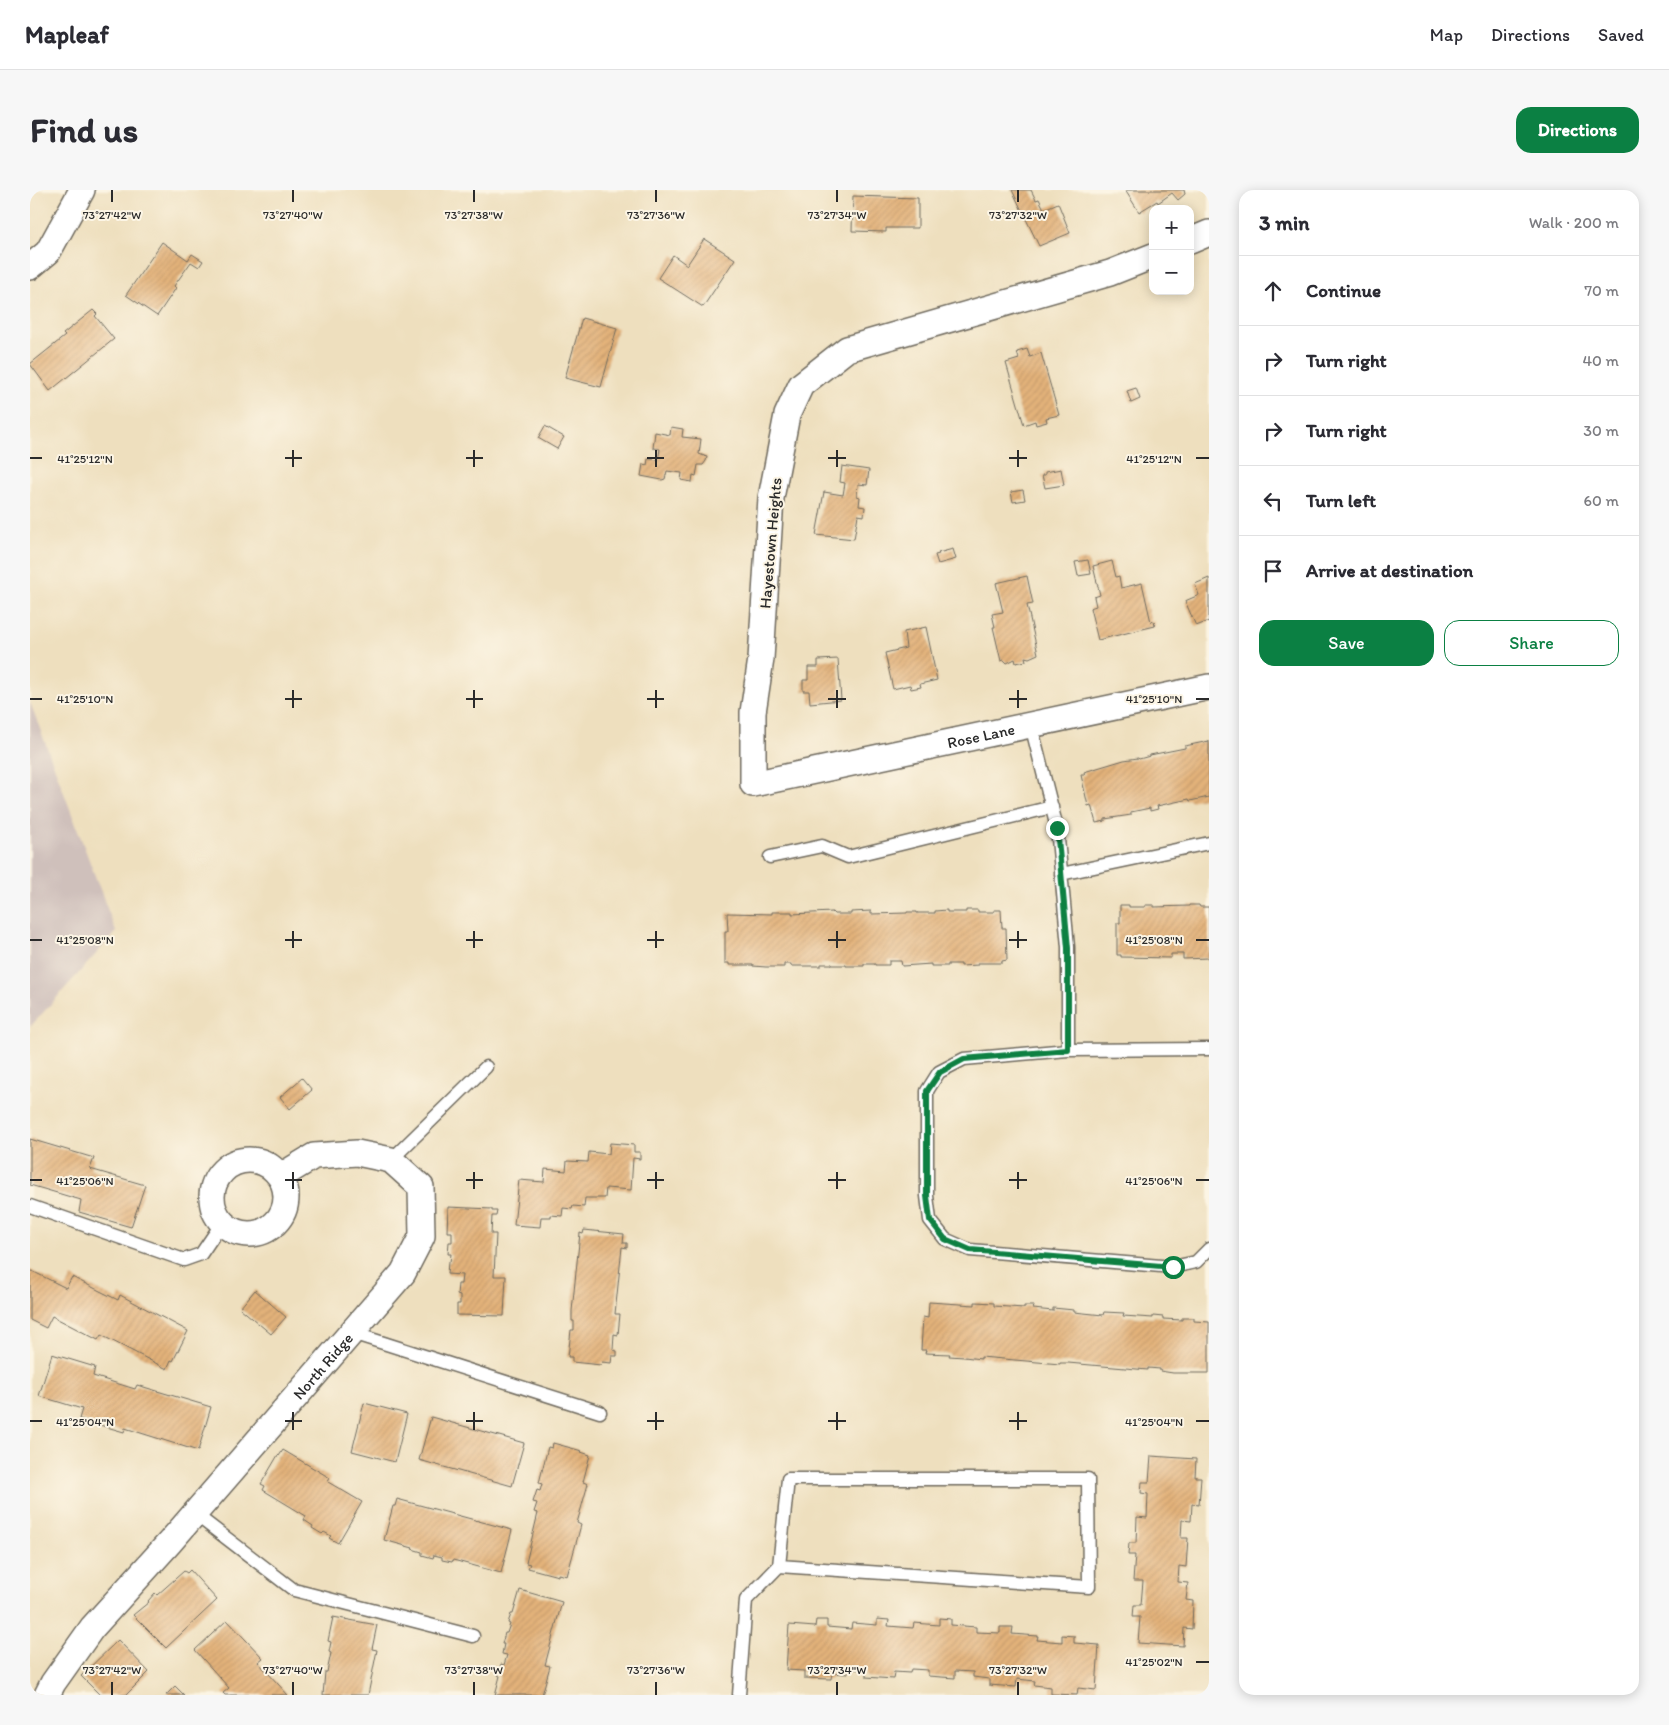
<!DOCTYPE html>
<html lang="en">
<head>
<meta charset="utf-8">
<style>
	:root { --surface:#fff; --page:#f7f7f7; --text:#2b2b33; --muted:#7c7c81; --line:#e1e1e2; --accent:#0b8043 }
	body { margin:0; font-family:Itim,sans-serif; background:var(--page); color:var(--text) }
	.controls { position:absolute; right:15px; top:15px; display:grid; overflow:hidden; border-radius:10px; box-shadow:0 2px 12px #0003 }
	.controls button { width:45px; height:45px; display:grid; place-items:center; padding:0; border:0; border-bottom:1px solid var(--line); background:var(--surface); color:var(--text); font:25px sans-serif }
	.stop { position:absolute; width:15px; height:15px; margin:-11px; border:4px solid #0b8043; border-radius:50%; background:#fff }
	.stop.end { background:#0b8043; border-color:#fff; box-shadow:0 1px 5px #0008 }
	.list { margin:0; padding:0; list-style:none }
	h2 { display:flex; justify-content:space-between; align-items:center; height:65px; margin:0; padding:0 20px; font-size:21px }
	h2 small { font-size:16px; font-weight:400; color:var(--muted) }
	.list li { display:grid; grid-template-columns:32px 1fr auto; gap:15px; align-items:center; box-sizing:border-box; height:70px; padding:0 20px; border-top:1px solid var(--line) }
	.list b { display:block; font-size:19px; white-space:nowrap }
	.list em { font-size:16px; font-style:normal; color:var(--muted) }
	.actions { display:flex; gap:10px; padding:15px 20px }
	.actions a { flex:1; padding:11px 0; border:1px solid var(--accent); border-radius:15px; text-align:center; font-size:18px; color:var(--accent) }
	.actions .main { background:var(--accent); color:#fff }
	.icon { flex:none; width:28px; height:28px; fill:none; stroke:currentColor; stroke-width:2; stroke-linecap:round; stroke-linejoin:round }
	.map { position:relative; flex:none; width:1179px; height:1505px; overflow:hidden; border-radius:15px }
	header { display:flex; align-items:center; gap:30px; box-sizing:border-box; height:70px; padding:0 25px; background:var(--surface); border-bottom:1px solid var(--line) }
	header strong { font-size:24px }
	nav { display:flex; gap:28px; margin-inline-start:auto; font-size:18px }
	.intro { display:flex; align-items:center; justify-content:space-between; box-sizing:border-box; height:120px; padding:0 30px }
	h1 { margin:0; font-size:35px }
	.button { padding:12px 22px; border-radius:15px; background:var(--accent); color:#fff; font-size:18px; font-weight:700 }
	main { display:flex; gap:30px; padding:0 30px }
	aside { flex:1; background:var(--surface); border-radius:15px; box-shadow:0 2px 12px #0003 }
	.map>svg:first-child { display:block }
</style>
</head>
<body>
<header>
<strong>Mapleaf</strong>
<nav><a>Map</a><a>Directions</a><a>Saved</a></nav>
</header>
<div class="intro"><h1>Find us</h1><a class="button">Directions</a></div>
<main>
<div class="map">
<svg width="1179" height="1505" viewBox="0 0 1179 1505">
	<defs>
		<pattern id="building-hatch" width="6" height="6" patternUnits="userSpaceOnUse" patternTransform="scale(1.25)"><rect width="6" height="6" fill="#e3b27a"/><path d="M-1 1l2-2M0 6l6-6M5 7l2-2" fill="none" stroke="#c3996a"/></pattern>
	</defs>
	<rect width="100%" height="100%" fill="#fcf5e5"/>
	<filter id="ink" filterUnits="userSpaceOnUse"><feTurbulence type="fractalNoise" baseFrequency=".02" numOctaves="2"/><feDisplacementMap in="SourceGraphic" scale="10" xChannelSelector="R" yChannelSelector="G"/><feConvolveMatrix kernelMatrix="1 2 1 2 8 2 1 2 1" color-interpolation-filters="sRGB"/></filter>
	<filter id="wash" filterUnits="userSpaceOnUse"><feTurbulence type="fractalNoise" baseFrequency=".0096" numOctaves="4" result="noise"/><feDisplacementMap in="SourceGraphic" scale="20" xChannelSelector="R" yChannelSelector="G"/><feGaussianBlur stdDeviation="1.12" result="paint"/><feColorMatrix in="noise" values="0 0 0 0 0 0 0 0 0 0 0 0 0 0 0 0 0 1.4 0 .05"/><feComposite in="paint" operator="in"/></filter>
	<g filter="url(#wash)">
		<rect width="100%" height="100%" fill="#eedfbe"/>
		<path fill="#cfc0bb" d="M0,512L86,742L0,837Z"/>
		<g id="blocks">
			<path fill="url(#building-hatch)" d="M982,0H1001L1006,10L1009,9L1014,19L1028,13L1040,43L1009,56Z
				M1095,0H1154L1155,4L1148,10L1142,3L1128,13L1127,11L1109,22Z
				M823,6L888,8V38H856V42L822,41Z
				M674,49L705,69L673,117L628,88L643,65L657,75Z
				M132,52L158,70L162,64L173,71L169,77L161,72L144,96L146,98L127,126L96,105Z
				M63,120L67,124L65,126L84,149L20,201L0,174L35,146L33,144Z
				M552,128L587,138L571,197L535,188Z
				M997,159L1000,167L1011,163L1029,225L1016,228L1017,232L1006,235L1005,231L994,235L976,173L989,169L987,162Z
				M1106,198L1110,209L1101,213L1097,201Z
				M515,236L534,247L527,259L508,248Z
				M641,237L653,239L652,247L671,249L669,264L677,267L676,271L673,275H668L666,286L663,285L662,292L651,290L652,283L637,281L635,289L632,290L611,286L613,274L617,275L618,269L628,270L630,259L623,258L625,242L640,245Z
				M812,276L839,280L837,295L828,294L827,306L830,307L829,316L835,317L834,326L828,325L824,349L786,345L794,302L813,305L815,293L810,292Z
				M1031,279L1034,295L1015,298L1012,285H1015V282Z
				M993,300L995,310L983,312L981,302Z
				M923,359L926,369L908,374L905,365L909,364L908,363Z
				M1058,370L1061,384L1048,386L1045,372Z
				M1082,371L1086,387L1089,386L1091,398L1112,393L1121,432L1124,431L1125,436L1068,450L1060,418L1066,416L1064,407L1070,405L1063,376Z
				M997,386L1003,414L997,415L1008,464L999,468L995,467L996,471L986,473L985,469L977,473L974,470L971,471L963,437H965L962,424L973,422L966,393Z
				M1179,388V431L1166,436L1155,411L1169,405L1165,394Z
				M896,437L907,490L890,494L891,497L881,499L880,495L863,499L855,463L876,458L874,442Z
				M808,469L811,510L780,513L779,501H773V490H778V477H788V470Z
				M1179,551V607L1160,611L1159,609L1127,616L1128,619L1120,621V618L1101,622V625L1075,629V631L1066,633L1061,615L1058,616L1051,585H1055L1054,582L1094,570L1108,568L1109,569L1120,566V565L1155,558V556Z
				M1090,715H1099V717H1115V715H1124V717L1159,716V715H1169L1170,717H1179V768L1153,769V764H1141V768L1091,767V765H1087V733H1090Z
				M917,720V722H936V720H948V722H964V720H971L972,738H976L977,770L972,771V773H948V775L931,776V774H918V776H901V774L872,776L871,771H859V775H845V774H834V776H816V775H802V774H791V776H761V774H754V777H736L723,776V775H699V773H695V741H698L697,723L742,724V722H762V724L802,722L804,724H821V722L841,721V724L877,723V722H887V723H905V721Z
				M272,888L282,900L260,919L250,907Z
				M0,949L64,968L60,979L115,995L101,1037L49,1022L51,1010L0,995Z
				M580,953L604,955V962H610V969L603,968L601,1000L576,998L575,1008H555L554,1017L543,1016L542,1019L533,1018L532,1026L521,1025V1027H511L510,1037L484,1035L489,990L514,992L515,979L536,981L537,971L558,972L559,962L579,964Z
				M418,1017L462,1019V1021H467L466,1026H462L461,1044H466L464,1086H476L474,1126L427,1125V1114H430V1106L427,1105L428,1094H431L432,1085L417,1084L418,1072H420L421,1064H418L419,1052H422V1042H417Z
				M554,1040L594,1044L593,1053H597V1058L592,1057L585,1124H590L588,1145L584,1144L583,1160L587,1161V1166H582L581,1173L572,1172L571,1175L542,1172V1167H538L541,1140H544V1131H542V1121L550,1043L553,1044Z
				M0,1080L36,1098L42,1087L88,1110L90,1105L158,1141L143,1171L141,1170L137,1179L71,1145L68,1150L22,1126L16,1138L0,1130Z
				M225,1100L256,1127L241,1144L210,1118Z
				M899,1112L945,1115V1112L964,1113V1116L994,1118V1116H1004L1003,1119L1023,1121V1118L1044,1120V1122L1073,1125L1074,1122L1094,1123L1093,1126L1123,1128V1126L1133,1127V1129L1152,1130V1128H1164V1131L1179,1132V1183H1143L1130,1181V1179L1118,1178V1180L1038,1173H1030V1174L951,1167V1169L934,1167L919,1166L920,1164L895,1163L896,1160H891L893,1127L898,1128Z
				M22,1164L65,1177L63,1186L105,1199L107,1195L181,1217L168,1261L95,1238L94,1242L49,1229L52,1219L9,1206Z
				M334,1213L377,1224L365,1272L322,1261Z
				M401,1227L494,1253L482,1296L389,1270Z
				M523,1253L552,1261L551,1262L560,1265L553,1292L558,1294L547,1333L551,1335L537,1386L528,1384V1386L498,1378L500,1374L496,1373L508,1323L504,1322L507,1313L503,1312L507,1300L510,1301L512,1294L509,1293L518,1257L522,1258Z
				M253,1260L300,1288L298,1292L332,1312L308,1353L299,1348L301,1346L294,1342L292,1344L282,1338L283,1336L274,1330L276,1326L233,1300L235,1296L231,1294L248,1265L249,1266Z
				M1121,1266L1166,1269L1165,1287H1171L1169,1315L1162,1314L1161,1331L1152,1330L1151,1348H1158L1156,1377L1149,1376L1148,1392L1158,1393L1156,1410L1163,1411L1162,1439L1154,1438L1153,1456L1108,1453L1110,1427H1103L1104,1415H1111L1113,1391H1103L1105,1365H1098L1099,1353H1106L1107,1327L1117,1328L1118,1304L1111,1303L1112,1292H1119Z
				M367,1309L482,1340L471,1383L423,1370L422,1372L412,1370V1367L404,1365L403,1368L392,1365V1362L382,1359L383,1358L354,1350L363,1316H365Z
				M160,1380L187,1410L136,1458L103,1425L119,1412L118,1411L125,1403L127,1405L154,1381L157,1383Z
				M490,1400L532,1412L515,1475L520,1476L512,1505H465L470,1486L468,1485L471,1474L474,1475L477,1465L472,1464L474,1454H472L475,1443H477L480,1434L478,1433L481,1424H483Z
				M303,1427L347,1435L342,1459L347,1460L338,1505H293L295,1482H297L301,1463L299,1462L301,1452L298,1451Z
				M909,1428L921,1429V1435L946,1437V1442L970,1443V1437H983L982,1444L1008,1446L1007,1450L1032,1452V1445L1044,1446V1453L1069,1455L1066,1500L1048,1498L1047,1505L1021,1504V1497L1004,1495L1005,1491L987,1489L986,1497L959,1495V1489L943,1487V1482L925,1481V1488L898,1486V1480L881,1479L880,1483L864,1482L863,1489L836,1487V1480L818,1479V1484L802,1483L801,1489L774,1488V1481L756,1480L759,1435L785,1437L786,1430H797V1437L821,1439L822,1433L847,1435V1429L859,1430L858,1436L883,1438L884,1433L909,1435Z
				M197,1430L233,1468L228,1472L258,1505H195L193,1503L199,1498L165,1460Z
				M88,1450L119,1482L96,1505H70L51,1486Z
				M145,1496L154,1505H136Z"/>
		</g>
	</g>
	<g filter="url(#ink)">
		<use href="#blocks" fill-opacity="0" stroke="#6f6a5e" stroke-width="1"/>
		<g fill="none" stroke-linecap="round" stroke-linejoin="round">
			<defs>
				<path id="service" d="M1001,535L1027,638L1038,757V860
					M740,667L792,656L818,667L1022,617
					M1031,684L1179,653
					M1179,859L1038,860L934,869L909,882L897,901V1006L900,1030L915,1049L940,1060L1143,1077L1166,1072L1179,1059
					M361,970L456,877
					M0,1016L154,1070L171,1064L192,1033
					M322,1143L570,1222
					M165,1324L264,1400L443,1446
					M709,1505L716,1410L749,1376L758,1289H1058L1059,1397L749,1376"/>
				<g id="minor">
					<path d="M1160,51L1179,43"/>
					<path id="s1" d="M1123,66L1080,83L817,159L771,195L757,225L741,308L731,469L723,522V594L1179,497"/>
					<path d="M0,77L18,62L52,0"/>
					<circle cx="219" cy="1007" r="37"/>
					<path id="s2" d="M17,1505L23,1493L62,1438L140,1352L373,1083L392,1046L391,997L361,970L327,963L284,966L251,986"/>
				</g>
			</defs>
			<use href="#service" stroke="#6f6a5e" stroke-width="15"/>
			<use href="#minor" stroke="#6f6a5e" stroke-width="28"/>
			<use href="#service" stroke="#fff" stroke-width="12"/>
			<use href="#minor" stroke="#fff" stroke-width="25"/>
		</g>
	</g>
	<g fill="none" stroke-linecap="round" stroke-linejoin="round" filter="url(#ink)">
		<path stroke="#0b8043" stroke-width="6" d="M1027,638L1038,758V860L934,869L910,882L897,901V1006L900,1030L915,1049L940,1060L1143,1077"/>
	</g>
	<path fill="none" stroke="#2b2b2b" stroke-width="2" d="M82,0V12M263,0V12M444,0V12M626,0V12M807,0V12M988,0V12M263,260V277M444,260V277M626,260V277M807,260V277M988,260V277M0,268H12M255,268H272M436,268H453M617,268H634M798,268H816M979,268H997M1166,268H1179M263,500V518M444,500V518M626,500V518M807,500V518M988,500V518M0,509H12M255,509H272M436,509H453M617,509H634M798,509H816M979,509H997M1166,509H1179M263,741V758M444,741V758M626,741V758M807,741V758M988,741V758M0,750H12M255,750H272M436,750H453M617,750H634M798,750H816M979,750H997M1166,750H1179M263,982V999M444,982V999M626,982V999M807,982V999M988,982V999M0,990H12M255,990H272M436,990H453M617,990H634M798,990H816M979,990H997M1166,990H1179M263,1222V1240M444,1222V1240M626,1222V1240M807,1222V1240M988,1222V1240M0,1231H12M255,1231H272M436,1231H453M617,1231H634M798,1231H816M979,1231H997M1166,1231H1179M1166,1472H1179M82,1492V1505M263,1492V1505M444,1492V1505M626,1492V1505M807,1492V1505M988,1492V1505"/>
	<g text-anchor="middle" stroke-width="4" stroke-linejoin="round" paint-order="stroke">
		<g font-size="16" fill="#2b2b2b" stroke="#fcf5e5">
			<text transform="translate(740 353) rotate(-85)" y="6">Hayestown Heights</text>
			<text dy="6" stroke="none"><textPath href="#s1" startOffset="1016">Rose Lane</textPath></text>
			<text dy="6" stroke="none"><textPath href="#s2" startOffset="430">North Ridge</textPath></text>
		</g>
	</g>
	<g font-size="12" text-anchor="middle" fill="#2b2b2b" stroke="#fcf5e5" stroke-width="4" stroke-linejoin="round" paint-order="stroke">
		<text x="82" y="29">73°27'42"W</text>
		<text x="263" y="29">73°27'40"W</text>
		<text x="444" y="29">73°27'38"W</text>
		<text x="626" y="29">73°27'36"W</text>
		<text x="807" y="29">73°27'34"W</text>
		<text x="988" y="29">73°27'32"W</text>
		<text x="55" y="273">41°25'12"N</text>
		<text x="1124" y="273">41°25'12"N</text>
		<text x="55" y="513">41°25'10"N</text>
		<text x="1124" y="513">41°25'10"N</text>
		<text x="55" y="754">41°25'08"N</text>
		<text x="1124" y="754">41°25'08"N</text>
		<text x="55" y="995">41°25'06"N</text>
		<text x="1124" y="995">41°25'06"N</text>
		<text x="55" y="1236">41°25'04"N</text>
		<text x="1124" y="1236">41°25'04"N</text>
		<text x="1124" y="1476">41°25'02"N</text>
		<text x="82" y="1484">73°27'42"W</text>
		<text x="263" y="1484">73°27'40"W</text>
		<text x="444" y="1484">73°27'38"W</text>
		<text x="626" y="1484">73°27'36"W</text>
		<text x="807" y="1484">73°27'34"W</text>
		<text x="988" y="1484">73°27'32"W</text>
	</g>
</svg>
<div class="controls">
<button>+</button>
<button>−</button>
</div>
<div class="stop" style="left:1143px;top:1077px"></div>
<div class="stop end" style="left:1027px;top:638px"></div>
</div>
<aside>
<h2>3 min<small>Walk · 200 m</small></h2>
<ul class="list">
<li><svg class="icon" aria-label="ahead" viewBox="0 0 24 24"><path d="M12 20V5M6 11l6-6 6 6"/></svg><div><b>Continue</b></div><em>70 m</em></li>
<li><svg class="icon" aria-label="right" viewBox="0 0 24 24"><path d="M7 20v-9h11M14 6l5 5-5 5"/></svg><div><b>Turn right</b></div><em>40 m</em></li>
<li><svg class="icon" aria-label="right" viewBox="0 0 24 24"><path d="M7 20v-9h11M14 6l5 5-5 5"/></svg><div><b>Turn right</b></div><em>30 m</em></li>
<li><svg class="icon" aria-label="left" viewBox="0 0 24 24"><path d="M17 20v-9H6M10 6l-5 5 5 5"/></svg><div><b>Turn left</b></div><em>60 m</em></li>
<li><svg class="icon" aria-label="arrive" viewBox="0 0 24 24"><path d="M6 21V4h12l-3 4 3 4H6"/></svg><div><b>Arrive at destination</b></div></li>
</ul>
<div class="actions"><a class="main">Save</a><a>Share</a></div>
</aside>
</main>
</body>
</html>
